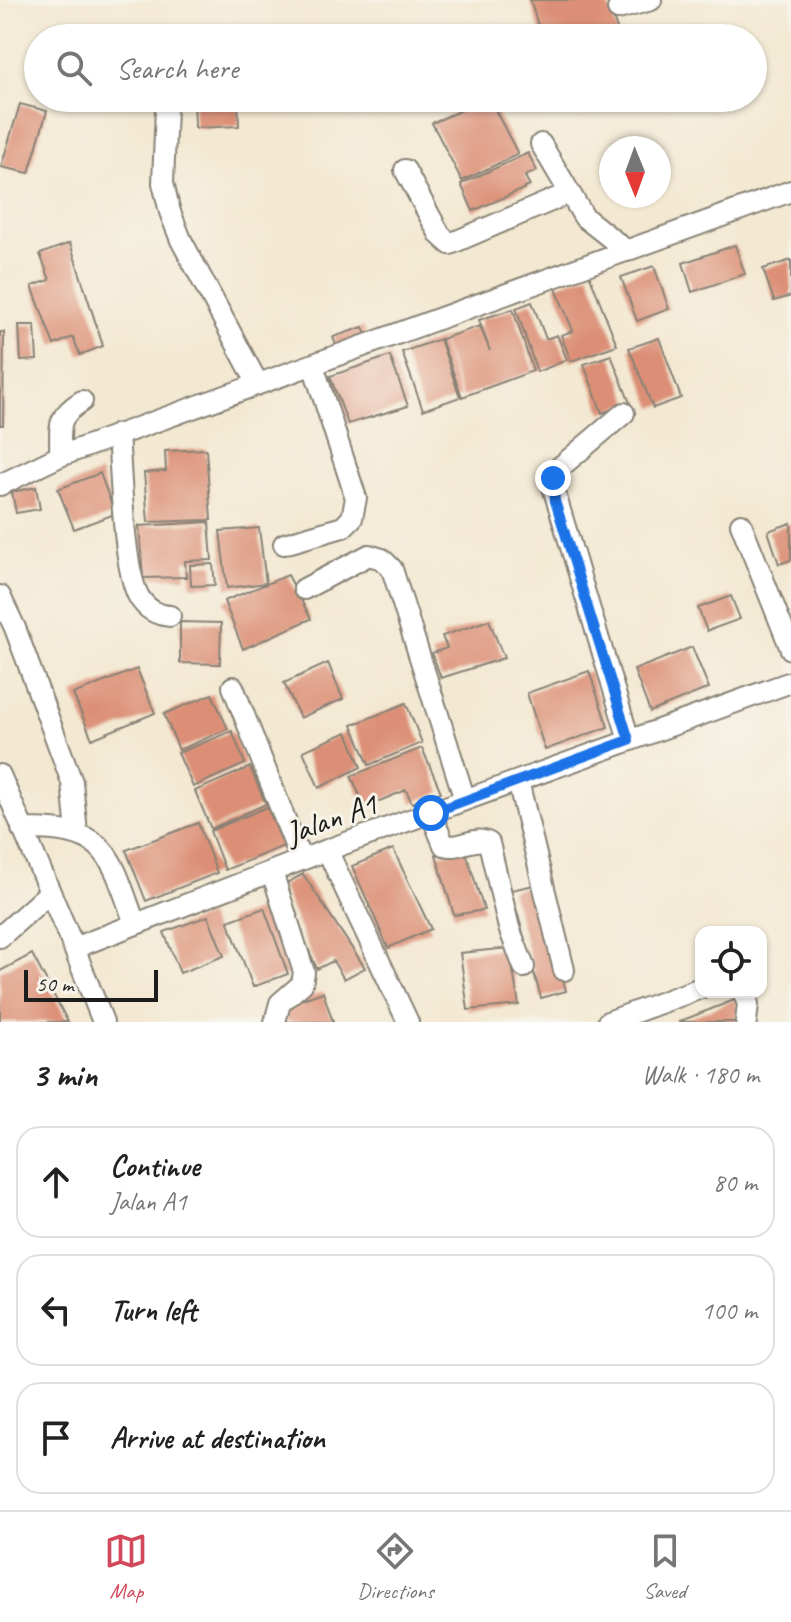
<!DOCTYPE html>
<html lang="en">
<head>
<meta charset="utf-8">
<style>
	:root { --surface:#fff; --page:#f6f6f6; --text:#222; --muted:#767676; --line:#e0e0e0; --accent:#d1495b }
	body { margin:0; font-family:Caveat,sans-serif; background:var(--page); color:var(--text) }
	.controls { position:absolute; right:24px; bottom:24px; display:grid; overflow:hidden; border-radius:16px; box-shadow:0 2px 6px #0004 }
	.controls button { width:72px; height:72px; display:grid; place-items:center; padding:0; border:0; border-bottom:2px solid var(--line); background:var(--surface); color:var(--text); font:40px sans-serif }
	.compass { position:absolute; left:599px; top:136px; width:72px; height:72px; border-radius:50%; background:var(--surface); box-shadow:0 2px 6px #0004; rotate:179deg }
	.scale { position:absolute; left:24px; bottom:20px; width:134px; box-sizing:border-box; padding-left:8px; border:4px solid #1c1c1c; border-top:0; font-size:22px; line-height:28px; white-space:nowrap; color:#1c1c1c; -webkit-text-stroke:6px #f7f3e8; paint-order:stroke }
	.stop { position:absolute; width:24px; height:24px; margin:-18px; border:6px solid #1a73e8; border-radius:50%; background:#fff }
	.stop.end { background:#1a73e8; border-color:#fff; box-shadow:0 2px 8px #0008 }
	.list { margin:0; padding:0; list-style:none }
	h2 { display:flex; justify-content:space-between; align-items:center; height:104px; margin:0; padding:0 32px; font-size:34px }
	h2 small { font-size:26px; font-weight:400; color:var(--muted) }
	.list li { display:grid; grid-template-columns:52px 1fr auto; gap:24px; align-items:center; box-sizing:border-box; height:112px; margin:0 16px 16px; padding:0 16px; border:2px solid var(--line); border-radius:24px }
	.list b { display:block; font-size:30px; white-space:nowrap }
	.list p { margin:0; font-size:26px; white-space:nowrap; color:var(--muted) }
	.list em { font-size:26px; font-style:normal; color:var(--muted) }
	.icon { flex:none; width:44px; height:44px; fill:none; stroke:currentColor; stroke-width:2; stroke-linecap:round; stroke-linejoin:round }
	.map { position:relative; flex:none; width:791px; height:1022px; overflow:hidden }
	.search { position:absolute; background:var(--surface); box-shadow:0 2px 6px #0004; left:24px; right:24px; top:24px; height:88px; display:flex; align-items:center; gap:20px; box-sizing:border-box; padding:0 28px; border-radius:44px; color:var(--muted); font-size:30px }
	.sheet { height:488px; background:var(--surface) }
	nav { display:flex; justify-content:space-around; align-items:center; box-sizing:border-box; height:112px; border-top:2px solid var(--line); background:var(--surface); font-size:22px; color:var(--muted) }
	nav a { display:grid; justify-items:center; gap:4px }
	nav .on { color:var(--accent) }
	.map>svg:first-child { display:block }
</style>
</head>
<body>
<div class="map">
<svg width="791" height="1022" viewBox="0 0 791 1022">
	<rect width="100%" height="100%" fill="#f7f3e8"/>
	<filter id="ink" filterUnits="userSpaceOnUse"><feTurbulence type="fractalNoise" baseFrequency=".0125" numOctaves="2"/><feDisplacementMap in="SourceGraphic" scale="16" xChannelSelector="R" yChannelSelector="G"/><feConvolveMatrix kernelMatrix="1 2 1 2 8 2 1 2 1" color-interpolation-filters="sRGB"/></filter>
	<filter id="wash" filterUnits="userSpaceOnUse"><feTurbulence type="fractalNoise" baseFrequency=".006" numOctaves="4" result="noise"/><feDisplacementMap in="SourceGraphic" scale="32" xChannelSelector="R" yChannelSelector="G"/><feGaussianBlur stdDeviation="1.8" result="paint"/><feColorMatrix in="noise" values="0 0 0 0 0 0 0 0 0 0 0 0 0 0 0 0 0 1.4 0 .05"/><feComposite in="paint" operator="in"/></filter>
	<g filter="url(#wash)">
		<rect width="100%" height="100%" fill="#f3e8d1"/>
		<g id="blocks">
			<path fill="#dc8f76" d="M530,0H607L620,38H542Z
				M194,98H238L239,126L195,128Z
				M489,98L518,154L462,181L432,123Z
				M20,104L47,111L29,173L1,167Z
				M528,153L537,171L525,176L530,186L473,211L461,184Z
				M70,243L103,346L80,355L73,337L54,345L32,286L50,280L40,254Z
				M735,245L745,274L692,292L683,263Z
				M791,260V296L774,301L763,269Z
				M654,266L669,309L637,321L621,277Z
				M589,274L617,345L571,361L561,335L573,331L555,286Z
				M532,302L546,339L557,335L567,360L537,372L516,308Z
				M513,309L533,371L462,397L441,339L480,326L490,351L479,320Z
				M19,325H35L37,360L21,361Z
				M363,327L368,339L338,350L333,337Z
				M0,332H4L3,425H0Z
				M659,338L681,398L653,408L629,348Z
				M440,339L460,397L423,410L402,352Z
				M611,355L630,403L602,413L584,364Z
				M390,356L408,406L348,424L330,376Z
				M206,449L211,520L148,522L144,473L166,471L165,451Z
				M100,473L115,514L74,529L58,489Z
				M36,487L40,509L16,513L12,492Z
				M209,522L212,560L185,561L186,577L143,578L139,526Z
				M791,523V560L779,564L768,531Z
				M259,528L266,583L227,588L220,531Z
				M213,564L215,585L191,586L190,565Z
				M288,575L311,619L243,649L224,601Z
				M731,596L740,619L707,631L698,608Z
				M489,620L504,658L441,678L432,653L447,648L442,636Z
				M180,622L221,623L220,664L180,663Z
				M692,647L709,688L650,712L634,670Z
				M328,663L343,699L300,718L284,683Z
				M137,669L155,713L92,739L73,694Z
				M589,671L608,727L545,750L527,693Z
				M212,694L228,729L179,750L164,714Z
				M406,703L422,743L369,765L352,725Z
				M232,731L245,764L193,787L178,753Z
				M347,732L361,767L319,788L303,751Z
				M422,748L441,792L412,803L406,790L365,807L351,776Z
				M250,767L266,804L211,829L195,791Z
				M267,807L284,846L225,870L210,831Z
				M198,823L217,873L146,901L126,850Z
				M393,849L431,929L388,948L352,866Z
				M465,849L484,910L454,915L436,855Z
				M303,874L365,968L344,979L333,961L317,969L281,886Z
				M539,884L566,991L541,998L511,890Z
				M264,908L288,974L253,987L228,921Z
				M208,916L224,956L180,973L164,932Z
				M509,948L519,1005L468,1010L460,953Z
				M32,954L68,1022H0V971Z
				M323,992L333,1022H287L282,1006Z
				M737,999L738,1022H678Z"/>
		</g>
	</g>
	<g filter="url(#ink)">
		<use href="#blocks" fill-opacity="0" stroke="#888276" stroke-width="2"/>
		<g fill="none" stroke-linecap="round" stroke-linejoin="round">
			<defs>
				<path id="minor" d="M618,9L651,0
					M166,108L163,183L170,212L181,240L258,384
					M541,144L584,217L627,251
					M405,170L440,235L450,244L569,193
					M624,413L558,469L553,478V487L629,740
					M118,434C121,470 123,570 139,597C146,609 156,615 170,616
					M60,456C61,426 55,418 82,401
					M0,485L60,456L791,191
					M741,524L791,649
					M284,544L343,527L352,518L356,498L313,365
					M304,589L369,555L382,559L392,569L465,800
					M0,596L15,628L72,782L77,833
					M233,687L301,860
					M0,775L74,948L103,1022
					M518,781L564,970
					M431,813L444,845C460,850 474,835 489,843L509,928L524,967
					M22,829C108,828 109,851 135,924
					M327,850L408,1022
					M272,872L304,972L302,984L280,1003L275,1022
					M0,937L49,893
					M74,948L327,850L791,682
					M743,992L748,1004L746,1022
					M608,1022L701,988"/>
			</defs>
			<use href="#minor" stroke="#888276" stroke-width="24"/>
			<use href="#minor" stroke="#fff" stroke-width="20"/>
		</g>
	</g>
	<g fill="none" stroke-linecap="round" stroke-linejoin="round" filter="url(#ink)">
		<path stroke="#1a73e8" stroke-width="10" d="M431,813L629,740L555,501L553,478"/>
	</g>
	<g text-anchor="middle" stroke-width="6" stroke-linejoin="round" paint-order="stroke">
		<g font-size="32" fill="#1c1c1c" stroke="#f7f3e8">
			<text transform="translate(331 818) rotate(-20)" y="11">Jalan A1</text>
		</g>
	</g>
</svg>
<div class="controls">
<button><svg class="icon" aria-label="locate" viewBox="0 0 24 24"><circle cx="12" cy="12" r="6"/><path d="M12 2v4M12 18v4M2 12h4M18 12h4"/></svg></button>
</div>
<svg class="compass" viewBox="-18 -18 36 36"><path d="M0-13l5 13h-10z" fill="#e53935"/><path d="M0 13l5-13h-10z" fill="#767676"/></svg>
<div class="scale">50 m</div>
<div class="stop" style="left:431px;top:813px"></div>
<div class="stop end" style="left:553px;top:478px"></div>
<div class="search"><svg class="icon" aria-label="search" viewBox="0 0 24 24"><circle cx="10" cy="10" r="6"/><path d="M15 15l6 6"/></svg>Search here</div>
</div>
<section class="sheet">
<h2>3 min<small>Walk · 180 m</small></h2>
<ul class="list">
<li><svg class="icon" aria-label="ahead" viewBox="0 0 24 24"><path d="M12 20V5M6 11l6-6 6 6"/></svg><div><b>Continue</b><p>Jalan A1</p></div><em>80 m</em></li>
<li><svg class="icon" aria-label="left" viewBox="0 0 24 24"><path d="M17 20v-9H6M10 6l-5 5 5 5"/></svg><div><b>Turn left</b></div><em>100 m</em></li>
<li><svg class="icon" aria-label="arrive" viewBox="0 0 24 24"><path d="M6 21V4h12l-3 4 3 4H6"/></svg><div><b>Arrive at destination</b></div></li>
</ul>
</section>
<nav>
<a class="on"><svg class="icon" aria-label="map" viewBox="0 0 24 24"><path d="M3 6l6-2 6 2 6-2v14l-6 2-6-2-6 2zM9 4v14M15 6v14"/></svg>Map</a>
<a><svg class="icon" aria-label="directions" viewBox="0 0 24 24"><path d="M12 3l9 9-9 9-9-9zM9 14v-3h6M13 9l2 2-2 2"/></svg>Directions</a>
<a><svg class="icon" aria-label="saved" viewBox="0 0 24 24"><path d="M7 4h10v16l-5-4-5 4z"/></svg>Saved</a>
</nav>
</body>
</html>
